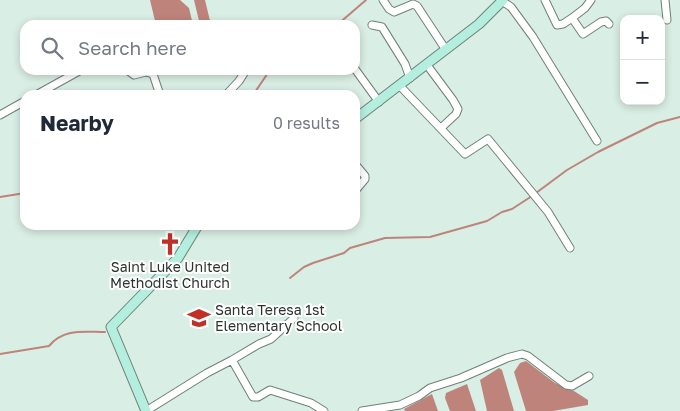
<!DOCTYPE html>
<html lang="en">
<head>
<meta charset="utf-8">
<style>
	:root { --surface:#fff; --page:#f2f2f3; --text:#1f2937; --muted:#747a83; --line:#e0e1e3 }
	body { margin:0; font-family:"Golos Text",sans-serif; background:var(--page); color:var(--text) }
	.controls { position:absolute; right:15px; top:15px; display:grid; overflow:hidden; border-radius:10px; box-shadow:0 2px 8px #0003 }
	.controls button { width:45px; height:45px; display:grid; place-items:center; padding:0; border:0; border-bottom:1px solid var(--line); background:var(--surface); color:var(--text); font:25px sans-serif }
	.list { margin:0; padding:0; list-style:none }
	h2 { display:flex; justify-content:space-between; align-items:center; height:65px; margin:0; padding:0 20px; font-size:21px }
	h2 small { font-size:16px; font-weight:400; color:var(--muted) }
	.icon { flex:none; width:28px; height:28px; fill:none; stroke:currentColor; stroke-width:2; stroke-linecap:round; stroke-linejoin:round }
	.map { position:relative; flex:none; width:680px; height:411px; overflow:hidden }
	.search { position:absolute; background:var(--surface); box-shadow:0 2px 8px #0003; left:20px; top:20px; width:340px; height:55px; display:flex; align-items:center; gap:12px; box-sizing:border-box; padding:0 18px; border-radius:15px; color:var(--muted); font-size:19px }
	.panel { position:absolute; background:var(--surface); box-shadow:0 2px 8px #0003; left:20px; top:90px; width:340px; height:140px; border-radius:15px }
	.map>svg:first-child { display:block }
</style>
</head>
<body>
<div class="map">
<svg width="680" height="411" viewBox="0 0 680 411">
	<rect width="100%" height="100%" fill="#d9eee4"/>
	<path fill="#be847b" d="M150,0H180L189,8L193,25H156Z
		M194,0H205L211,25H200Z
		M526,361L555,383L574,391L588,400V405L553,411H526L514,372L520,363Z
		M499,368L502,370L514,411H487L480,380Z
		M467,384L476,411H450L445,398L446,393Z
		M432,394L438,411H405L404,409Z"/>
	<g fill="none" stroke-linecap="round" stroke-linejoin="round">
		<path stroke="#be847b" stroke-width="2" d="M337,25L366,0
			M253,95L270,70
			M536,193L567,170L598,152L657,123L680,117
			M0,197L25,193
			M290,278L304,267L313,263L344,253L350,248L385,238L430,237L487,221L502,212L512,209L532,196
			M0,354L49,346C64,328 84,332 105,332"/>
		<defs>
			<path id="street" d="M383,0L389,9L394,12L413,4L417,6L446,50
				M545,0L557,25L563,24L572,18L583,34L601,22L606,21L609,24
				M665,0L667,20
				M502,1L511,7L533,37L597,141
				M572,18L585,8L591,0
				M372,25L382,27L405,64L410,78
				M427,65L453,100L458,109L456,114L441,128
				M355,69L379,102
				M127,70L134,75L146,72L153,74L160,95
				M400,86L465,154L488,139L548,212L570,248
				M36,95L81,70
				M226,95L239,81L246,70
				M0,115L25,101
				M355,164L365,176V179L355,191
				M232,360L259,344L271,339L294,318
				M146,411L207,373L232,360L253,397H258L270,390L311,403L324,411
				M362,411L400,405L419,396L430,388L461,378L507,358L522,354L528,356L566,385L572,386L589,376"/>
			<path id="secondary" d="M355,119L479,24L503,0
				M146,411L111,327L178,258L198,225"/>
		</defs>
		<use href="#street" stroke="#6e8178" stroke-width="9"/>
		<use href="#secondary" stroke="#6e8178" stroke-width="11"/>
		<use href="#street" stroke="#fff" stroke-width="7"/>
		<use href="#secondary" stroke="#b3eedf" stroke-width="9"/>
	</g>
	<defs>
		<symbol id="church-bare" viewBox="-9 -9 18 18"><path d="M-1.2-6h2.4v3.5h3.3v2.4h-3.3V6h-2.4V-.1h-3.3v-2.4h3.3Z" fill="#bf3126" stroke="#fff" stroke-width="2.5" paint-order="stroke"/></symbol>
		<symbol id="school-bare" viewBox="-9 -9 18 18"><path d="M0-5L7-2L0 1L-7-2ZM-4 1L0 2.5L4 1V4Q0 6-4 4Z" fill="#bf3126" stroke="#fff" stroke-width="2.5" paint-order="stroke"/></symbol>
	</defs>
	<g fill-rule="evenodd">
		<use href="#church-bare" x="154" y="228" width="32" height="32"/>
		<use href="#school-bare" x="183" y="302" width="32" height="32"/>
	</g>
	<g text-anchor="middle" stroke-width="4" stroke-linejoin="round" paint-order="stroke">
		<g font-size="14" fill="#2c3430" stroke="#fff">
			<text x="170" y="272">Saint Luke United<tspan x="170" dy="16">Methodist Church</tspan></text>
			<text x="215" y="315" text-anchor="start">Santa Teresa 1st<tspan x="215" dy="16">Elementary School</tspan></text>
		</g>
	</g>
</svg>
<div class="controls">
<button>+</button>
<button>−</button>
</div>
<div class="search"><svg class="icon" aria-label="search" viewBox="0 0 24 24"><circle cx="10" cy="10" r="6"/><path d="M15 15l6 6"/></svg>Search here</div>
<section class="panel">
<h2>Nearby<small>0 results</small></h2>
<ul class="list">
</ul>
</section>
</div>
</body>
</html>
